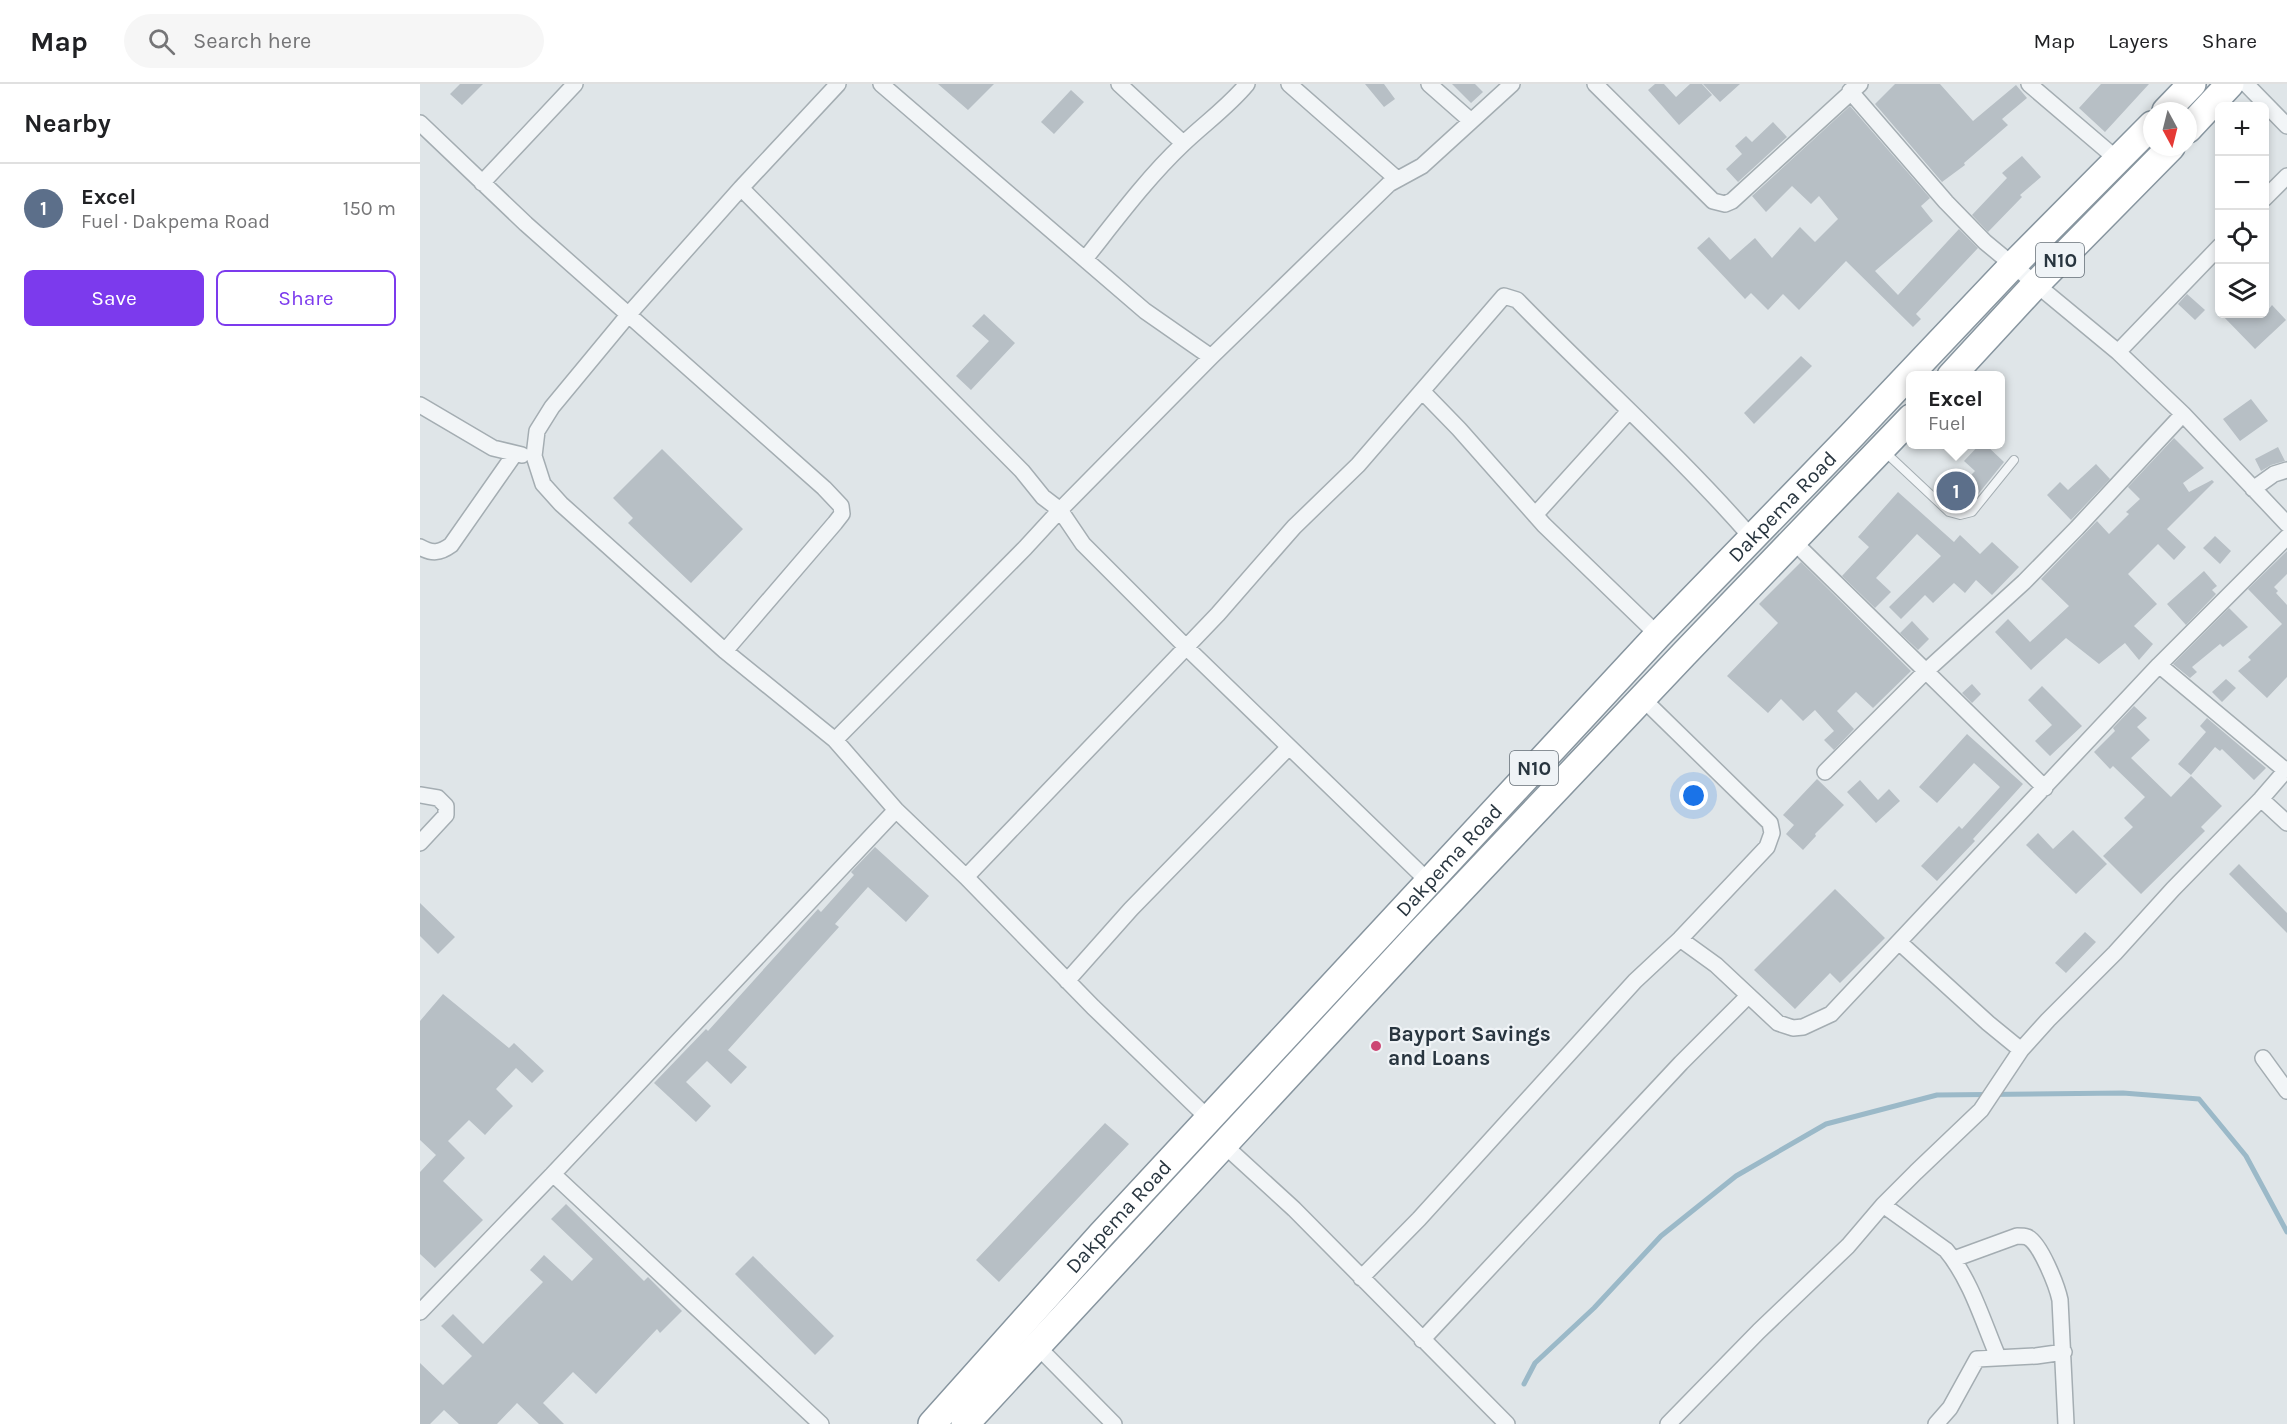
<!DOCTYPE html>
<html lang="en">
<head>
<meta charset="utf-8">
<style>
	:root { --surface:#fff; --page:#f6f6f6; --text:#202124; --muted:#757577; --line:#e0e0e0; --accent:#7c3aed }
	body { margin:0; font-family:Karla,sans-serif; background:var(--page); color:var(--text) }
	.controls { position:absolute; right:18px; top:18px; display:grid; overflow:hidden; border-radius:9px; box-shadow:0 3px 9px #0003 }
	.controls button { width:54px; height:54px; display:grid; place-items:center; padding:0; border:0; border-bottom:2px solid var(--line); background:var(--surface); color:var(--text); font:30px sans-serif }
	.compass { position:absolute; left:1723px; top:18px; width:54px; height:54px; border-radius:50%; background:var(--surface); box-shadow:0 3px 9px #0003; rotate:173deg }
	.you { position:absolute; left:1274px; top:712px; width:21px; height:21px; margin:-15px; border:4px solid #fff; border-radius:50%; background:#1a73e8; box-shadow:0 0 0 9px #1a73e833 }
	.badge { display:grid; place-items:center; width:39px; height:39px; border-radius:50%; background:var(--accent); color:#fff; font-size:20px; font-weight:700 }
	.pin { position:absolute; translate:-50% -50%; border:3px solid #fff; box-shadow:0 2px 6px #0006 }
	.popup { position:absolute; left:1486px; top:287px; width:99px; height:78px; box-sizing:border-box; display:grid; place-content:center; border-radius:9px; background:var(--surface); filter:drop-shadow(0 2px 4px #0005); font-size:20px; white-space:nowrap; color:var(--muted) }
	.popup b { font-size:22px; color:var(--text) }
	.popup::after { content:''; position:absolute; left:50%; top:100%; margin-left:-12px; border:12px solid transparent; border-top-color:var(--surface) }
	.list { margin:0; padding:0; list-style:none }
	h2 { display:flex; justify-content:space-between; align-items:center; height:78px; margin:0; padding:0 24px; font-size:26px }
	h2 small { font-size:20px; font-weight:400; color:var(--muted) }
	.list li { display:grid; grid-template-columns:39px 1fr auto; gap:18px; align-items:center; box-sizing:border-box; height:90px; padding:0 24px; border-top:2px solid var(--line) }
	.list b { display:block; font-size:22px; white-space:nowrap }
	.list p { margin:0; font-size:20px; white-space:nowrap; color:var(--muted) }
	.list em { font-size:20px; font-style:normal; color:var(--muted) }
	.actions { display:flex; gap:12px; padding:18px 24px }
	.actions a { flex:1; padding:14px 0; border:2px solid var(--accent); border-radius:9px; text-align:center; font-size:21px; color:var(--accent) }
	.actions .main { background:var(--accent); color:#fff }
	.icon { flex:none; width:33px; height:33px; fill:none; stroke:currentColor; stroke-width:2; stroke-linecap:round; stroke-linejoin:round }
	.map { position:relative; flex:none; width:1867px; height:1340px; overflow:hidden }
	header { display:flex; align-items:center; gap:36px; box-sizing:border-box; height:84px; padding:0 30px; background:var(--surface); border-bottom:2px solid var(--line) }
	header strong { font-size:28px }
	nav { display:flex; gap:33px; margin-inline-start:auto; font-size:21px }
	.search { width:420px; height:54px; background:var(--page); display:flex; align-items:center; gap:15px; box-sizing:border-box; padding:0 21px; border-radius:33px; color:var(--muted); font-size:22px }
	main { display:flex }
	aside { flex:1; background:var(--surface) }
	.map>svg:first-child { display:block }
</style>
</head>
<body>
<header>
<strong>Map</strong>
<div class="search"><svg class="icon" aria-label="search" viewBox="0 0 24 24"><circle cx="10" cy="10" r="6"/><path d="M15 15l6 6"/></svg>Search here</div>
<nav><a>Map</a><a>Layers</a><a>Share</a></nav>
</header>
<main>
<aside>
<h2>Nearby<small></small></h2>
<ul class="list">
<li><span class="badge" style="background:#5c6f8a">1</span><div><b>Excel</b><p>Fuel · Dakpema Road</p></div><em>150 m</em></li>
</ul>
<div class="actions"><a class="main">Save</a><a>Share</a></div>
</aside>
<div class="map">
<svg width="1867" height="1340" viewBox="0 0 1867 1340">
	<rect width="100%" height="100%" fill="#dfe5e8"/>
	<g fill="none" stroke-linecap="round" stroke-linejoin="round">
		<path stroke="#9bb9c8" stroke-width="5" d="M1104,1300L1115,1279L1174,1224L1241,1152L1316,1092L1406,1040L1517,1011L1703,1009L1779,1015L1826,1072L1867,1148"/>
	</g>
	<path fill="#b7bfc5" d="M40,0H63L42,21L30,10Z
		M518,0H574L548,26Z
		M945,0H964L975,15L964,23Z
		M1032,0H1055L1063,8L1051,19Z
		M1235,0H1244L1256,13L1270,0H1282L1292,11L1259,41L1228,6Z
		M1283,0H1320L1300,18Z
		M1475,0H1520L1553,37L1596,1L1607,14L1582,35L1588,41L1544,79L1545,81L1522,98L1455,20Z
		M1681,0H1729L1685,48L1659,24Z
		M651,6L664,18L634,50L621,38Z
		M1430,22L1510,114L1501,122L1513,137L1455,187L1478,211L1539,145L1558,164L1496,230L1501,235L1493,243L1426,177L1379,226L1363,210L1348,226L1331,209L1325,215L1277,164L1289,153L1310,176L1335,154L1352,174L1380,143L1395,158L1418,135L1399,112L1391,120L1372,102L1346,128L1332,112Z
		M1353,38L1367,53L1318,98L1306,85L1322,70L1315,62L1326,52L1332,58Z
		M1602,72L1621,93L1600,111L1602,113L1568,148L1552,131L1587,94L1582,89Z
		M1767,210L1785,226L1775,236L1758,220Z
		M1852,221L1866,236L1835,265L1801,230H1845Z
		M564,230L595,259L551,306L536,292L569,257L552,242Z
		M1381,272L1392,282L1334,340L1324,329Z
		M1831,315L1848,337L1820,357L1803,335Z
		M1754,354L1784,384L1763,399L1769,408L1792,396L1794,398L1747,445L1766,463L1754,476L1738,460L1708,490L1737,520L1714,542L1733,560L1719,576L1705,559L1679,580L1646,554L1611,586L1575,548L1588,535L1610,558L1649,522L1621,495L1677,437L1689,450L1709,430L1706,428L1720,415L1708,403Z
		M1560,360H1565L1584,378L1555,414L1541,401L1555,387L1544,377Z
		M1858,363L1865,377L1851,381L1841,387L1835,375Z
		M242,365L323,445L271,499L208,439L213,434L193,414Z
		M1676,380L1690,395L1651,436L1627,411L1640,398L1648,406Z
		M1478,408L1534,458L1540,451L1560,470L1572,458L1599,483L1572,511L1556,496L1545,509L1534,499L1513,519L1505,511L1481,535L1469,523L1521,472L1497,450L1456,494L1471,508L1455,524L1422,492L1449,463L1438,453Z
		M1795,452L1811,467L1800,480L1783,464Z
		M1867,467V490L1854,503L1858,507L1856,509L1867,521V593L1847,614L1818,587L1831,576L1828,573L1862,540L1828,505Z
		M1381,478L1491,587L1453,624L1436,608L1417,627L1434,645L1414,666L1404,656L1414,647L1395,626L1383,637L1361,615L1348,629L1307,592L1358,539L1339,520Z
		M1784,487L1797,502L1792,506L1796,510L1766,541L1747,520Z
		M1809,524L1828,543L1803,563L1800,560L1772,583L1777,588L1770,594L1753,580Z
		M1492,537L1509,555L1498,566L1480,549Z
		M1806,595L1816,604L1802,618L1792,608Z
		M1552,600L1561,610L1552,619L1542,609Z
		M1622,602L1662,642L1630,672L1615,657L1632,641L1608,616Z
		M1714,622L1727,634L1717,643L1730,656L1711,674L1751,713L1771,692L1802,722L1781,743L1785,747L1721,810L1683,772L1713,743L1704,734L1725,713L1693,682L1690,685L1674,668L1695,647L1693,644Z
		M1787,634L1846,684L1834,696L1802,665L1800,667L1795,663L1771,691L1758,680L1786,648L1780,642Z
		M1547,650L1603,700L1553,755L1555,757L1517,797L1501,782L1539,742L1542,745L1580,703L1554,679L1517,719L1499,703Z
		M1397,695L1424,721L1395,750L1396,752L1383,766L1366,750L1374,741L1363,731Z
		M1440,696L1458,716L1469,705L1480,717L1456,739L1427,708Z
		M1653,746L1687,780L1656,810L1606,761L1618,749L1633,765Z
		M455,763L509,812L486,838L448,803L415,840L419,843L308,966L327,983L311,1000L287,977L266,998L291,1022L276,1038L234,999L286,945L288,947L398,825L401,828L434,791L431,788Z
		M1819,780L1867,829V849L1809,790Z
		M1415,805L1465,854L1420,899L1410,889L1375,925L1334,886Z
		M0,819L35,853L18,870L0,852Z
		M1665,848L1676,858L1646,889L1635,879Z
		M23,910L89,964L94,959L124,987L112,999L96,984L76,1005L93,1022L76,1039L65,1051L49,1036L28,1057L45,1074L23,1097L63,1136L15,1184L0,1170V1088L16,1071L0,1056V937Z
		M685,1039L709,1060L579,1198L556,1176Z
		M146,1120L224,1197L228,1193L262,1227L240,1249L237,1245L176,1310L153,1288L123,1319L144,1340H119L97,1319L77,1340H39L24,1326L10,1340H0V1279L23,1301L52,1272L21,1242L33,1230L63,1260L123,1198L110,1186L124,1171L152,1197L173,1175L131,1135Z
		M333,1172L414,1252L395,1271L315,1190Z"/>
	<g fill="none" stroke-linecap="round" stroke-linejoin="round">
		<defs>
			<path id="lane" d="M1465,368L1529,428L1540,431L1552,428L1594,376"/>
			<path id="street" d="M418,0L321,104L209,230L132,323L117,347L114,372L123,400L141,420L305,567L415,656L476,726L546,793L673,923L789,1035
				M461,0L725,227L791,273
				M699,0L763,59
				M869,0L977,95
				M1009,0L1051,37
				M1175,0L1293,117L1305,120L1312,117L1440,0
				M1609,0L1698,76
				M1826,0L1867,42
				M1430,7L1526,118L1565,158L1698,268L1763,330L1867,440
				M0,39L106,140L404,404L421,422L422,430L415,439L305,567
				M62,99L155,0
				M321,104L602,387L623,413L640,426L663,460L765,562L1009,798
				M1844,115L1867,92
				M665,175C696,136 727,94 763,60C785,39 808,23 827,0
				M1698,268L1800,162
				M1003,308L1039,345L1124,441L1238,551
				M0,321L73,364L102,371
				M1833,405L1854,390L1867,386
				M1115,431L1209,327
				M1373,457L1625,704
				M0,463C12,470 20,469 31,461L94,371
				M1739,581L1865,686
				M415,656L605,464L640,426L791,273L969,100L1002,82L1092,0
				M1405,688L1505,588L1604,498L1657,444L1763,330
				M0,711L18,714L26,722V731L0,759
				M1841,715L1867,739
				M546,793L798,530L874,443L938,381L1084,212L1097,216C1175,296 1259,370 1332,454
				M1260,855L1296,881L1358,939L1373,944L1383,943L1411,930L1739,581L1867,453
				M1479,858L1568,939L1601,966L1628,936L1695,869L1753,805L1841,715L1867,685
				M647,897L711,825L869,663
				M1843,974L1867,1007
				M804,1061L874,1125L1087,1340
				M133,1090L401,1340
				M1463,1121L1526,1166C1551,1196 1563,1238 1578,1273
				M1534,1175L1597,1152C1600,1152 1604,1152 1607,1153C1620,1158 1637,1202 1640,1216L1646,1340
				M941,1194L999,1135L1215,897L1260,855L1347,763L1352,749L1350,739L1222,614
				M0,1228L133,1090L476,726
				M1002,1256L1261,979L1328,912
				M617,1262L694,1340
				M1248,1340L1339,1247L1428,1162L1463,1121L1496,1088L1561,1026L1601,966
				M1516,1340L1530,1324L1557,1275L1616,1272L1644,1268"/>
			<g id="highway">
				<path d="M1746,27L1772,0"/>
				<path d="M1768,45L1810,0"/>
				<path d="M1531,292L1616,200L1751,63"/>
				<path id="s1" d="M512,1340L681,1151L1238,551L1431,352L1593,181L1732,41"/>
				<path d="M545,1340L997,852L1264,570L1491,334"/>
			</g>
		</defs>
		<use href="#lane" stroke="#a4adb2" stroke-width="10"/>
		<use href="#street" stroke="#a4adb2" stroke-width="18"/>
		<use href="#highway" stroke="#87959f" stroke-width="30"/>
		<use href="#lane" stroke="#f2f5f7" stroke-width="8"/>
		<use href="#street" stroke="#f2f5f7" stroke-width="15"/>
		<use href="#highway" stroke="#fff" stroke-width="27"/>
	</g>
	<circle fill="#cc4673" stroke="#eff3f6" stroke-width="2" cx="956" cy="962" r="6"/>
	<g text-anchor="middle" stroke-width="4.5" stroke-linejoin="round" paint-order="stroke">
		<g fill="#eff3f6" stroke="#646e76" stroke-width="1.5">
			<rect x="1616" y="159" width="48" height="34" rx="4.5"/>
			<rect x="1090" y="667" width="48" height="34" rx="4.5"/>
		</g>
		<g font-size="20" font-weight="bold" fill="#28353f">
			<text x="1640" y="183">N10</text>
			<text x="1114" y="691">N10</text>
		</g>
		<g font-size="21" fill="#28353f" stroke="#eff3f6">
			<text dy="7" stroke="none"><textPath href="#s1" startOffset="1251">Dakpema Road</textPath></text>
			<text dy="7" stroke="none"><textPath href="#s1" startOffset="765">Dakpema Road</textPath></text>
			<text dy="7" stroke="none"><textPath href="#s1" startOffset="279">Dakpema Road</textPath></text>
		</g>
		<g font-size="21" font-weight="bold" fill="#28353f" stroke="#eff3f6" text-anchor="start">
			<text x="968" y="957">Bayport Savings<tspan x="968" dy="24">and Loans</tspan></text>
		</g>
	</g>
</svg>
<div class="controls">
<button>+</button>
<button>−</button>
<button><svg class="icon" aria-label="locate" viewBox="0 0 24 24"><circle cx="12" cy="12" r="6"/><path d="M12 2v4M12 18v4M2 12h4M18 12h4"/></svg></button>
<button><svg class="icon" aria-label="layers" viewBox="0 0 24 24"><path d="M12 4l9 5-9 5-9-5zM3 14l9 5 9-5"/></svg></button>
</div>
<svg class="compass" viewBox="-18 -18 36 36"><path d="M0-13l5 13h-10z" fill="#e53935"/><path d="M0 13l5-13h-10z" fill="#757577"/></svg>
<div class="you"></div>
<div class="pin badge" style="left:1536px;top:407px;background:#5c6f8a">1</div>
<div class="popup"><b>Excel</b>Fuel</div>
</div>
</main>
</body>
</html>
